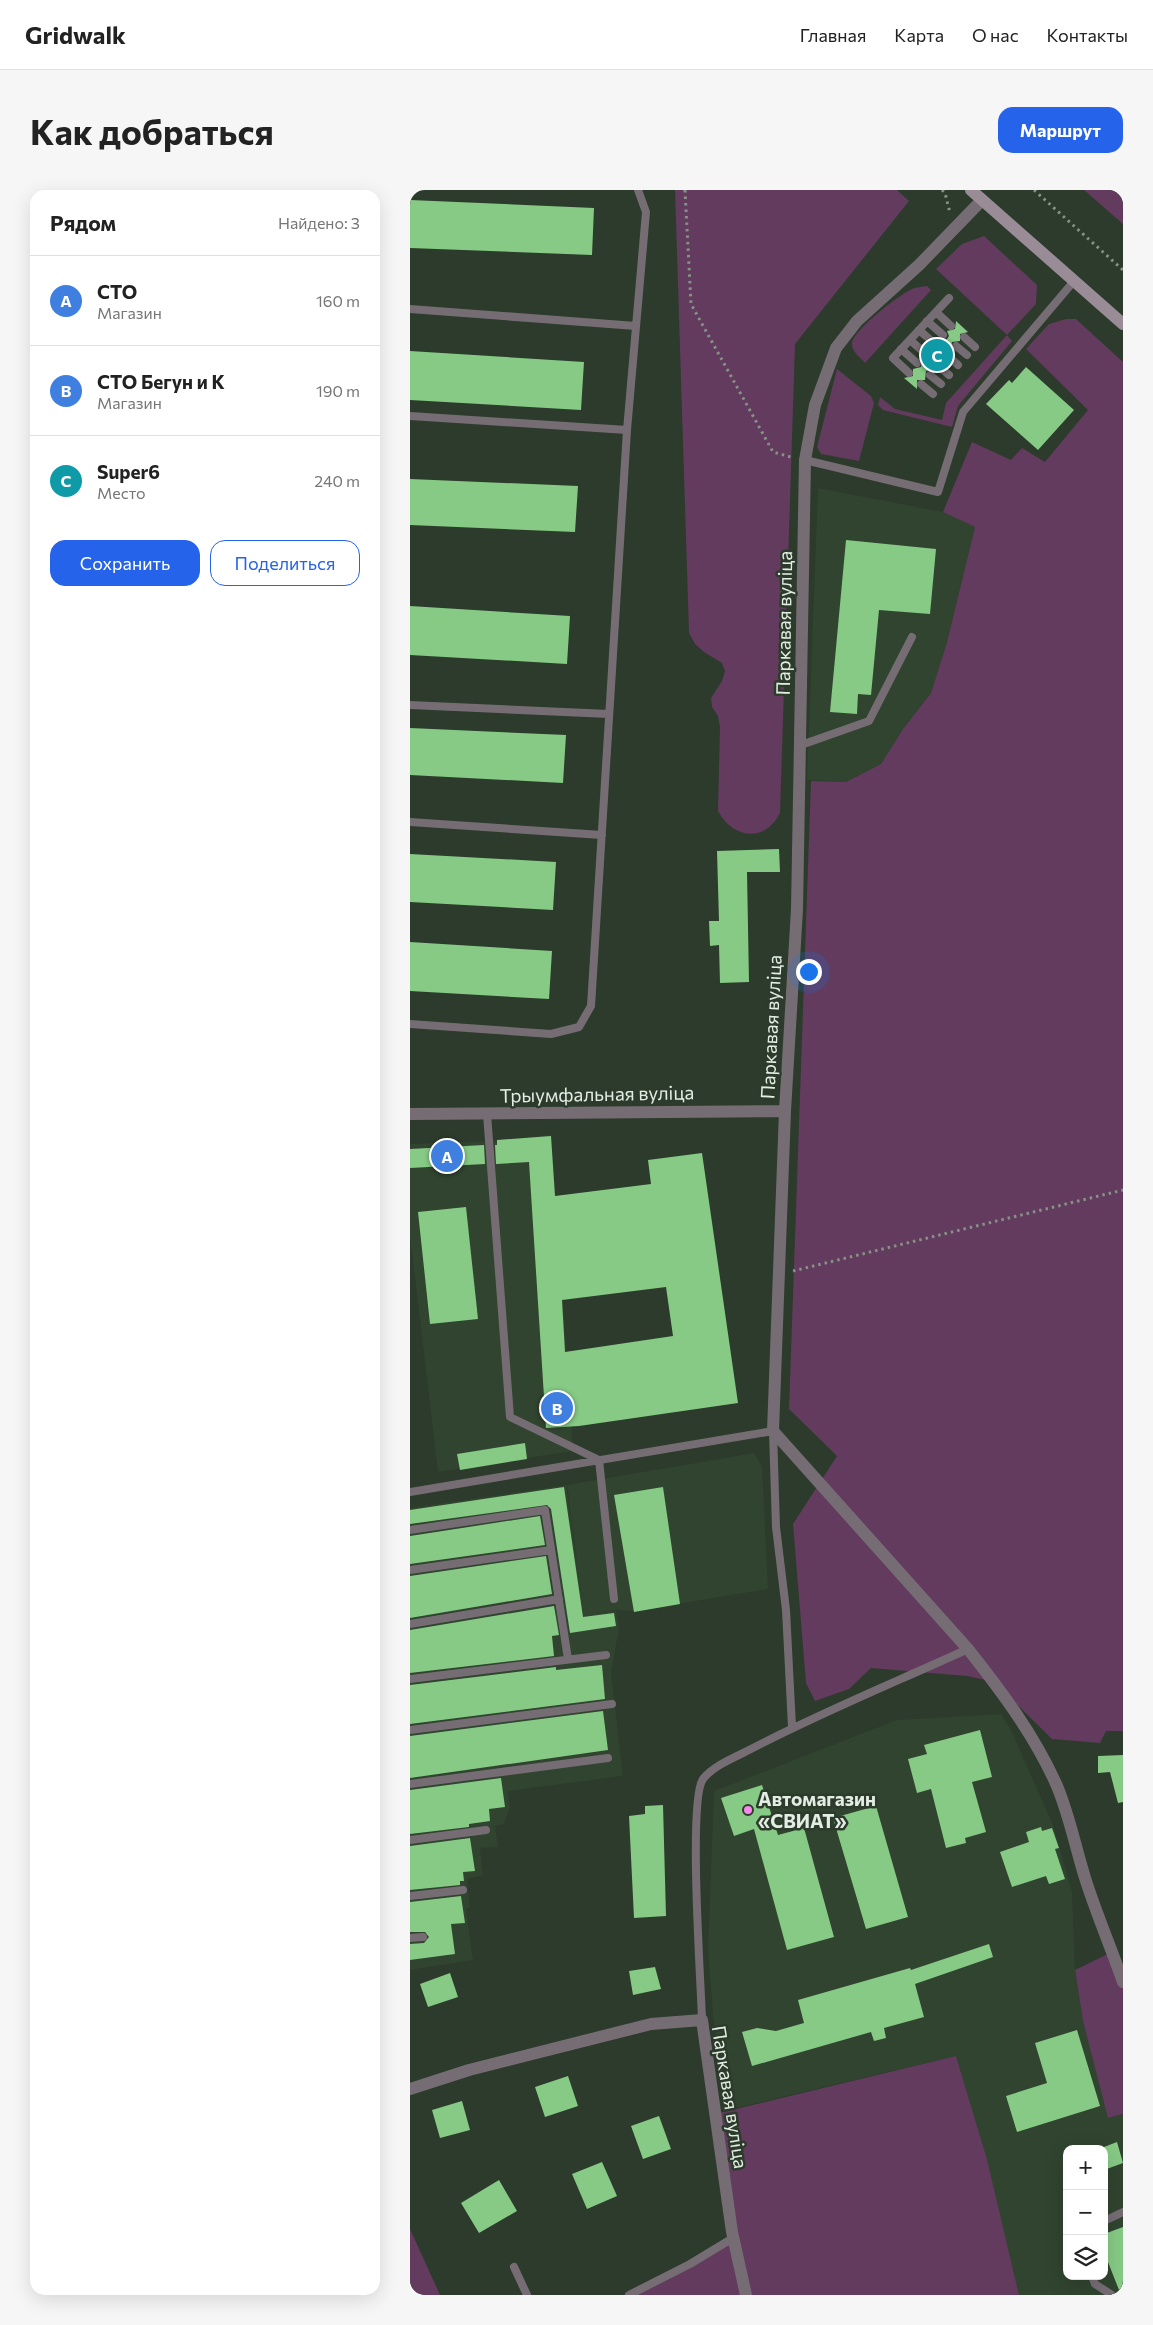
<!DOCTYPE html>
<html lang="ru">
<head>
<meta charset="utf-8">
<style>
	:root { --surface:#fff; --page:#f6f6f6; --text:#222; --muted:#767676; --line:#e0e0e0; --accent:#2563eb }
	body { margin:0; font-family:Commissioner,sans-serif; background:var(--page); color:var(--text) }
	.controls { position:absolute; right:15px; bottom:15px; display:grid; overflow:hidden; border-radius:10px; box-shadow:0 5px 20px #0002 }
	.controls button { width:45px; height:45px; display:grid; place-items:center; padding:0; border:0; border-bottom:1px solid var(--line); background:var(--surface); color:var(--text); font:25px sans-serif }
	.you { position:absolute; left:398px; top:781px; width:18px; height:18px; margin:-12px; border:4px solid #fff; border-radius:50%; background:#1a73e8; box-shadow:0 0 0 8px #1a73e833 }
	.badge { display:grid; place-items:center; width:32px; height:32px; border-radius:50%; background:var(--accent); color:#fff; font-size:16px; font-weight:700 }
	.pin { position:absolute; translate:-50% -50%; border:2px solid #fff; box-shadow:0 1px 5px #0006 }
	.list { margin:0; padding:0; list-style:none }
	h2 { display:flex; justify-content:space-between; align-items:center; height:65px; margin:0; padding:0 20px; font-size:21px }
	h2 small { font-size:16px; font-weight:400; color:var(--muted) }
	.list li { display:grid; grid-template-columns:32px 1fr auto; gap:15px; align-items:center; box-sizing:border-box; height:90px; padding:0 20px; border-top:1px solid var(--line) }
	.list b { display:block; font-size:19px; white-space:nowrap }
	.list p { margin:0; font-size:16px; white-space:nowrap; color:var(--muted) }
	.list em { font-size:16px; font-style:normal; color:var(--muted) }
	.actions { display:flex; gap:10px; padding:15px 20px }
	.actions a { flex:1; padding:11px 0; border:1px solid var(--accent); border-radius:15px; text-align:center; font-size:18px; color:var(--accent) }
	.actions .main { background:var(--accent); color:#fff }
	.icon { flex:none; width:28px; height:28px; fill:none; stroke:currentColor; stroke-width:2; stroke-linecap:round; stroke-linejoin:round }
	.map { position:relative; flex:none; width:713px; height:2105px; overflow:hidden; border-radius:15px }
	header { display:flex; align-items:center; gap:30px; box-sizing:border-box; height:70px; padding:0 25px; background:var(--surface); border-bottom:1px solid var(--line) }
	header strong { font-size:24px }
	nav { display:flex; gap:28px; margin-inline-start:auto; font-size:18px }
	.intro { display:flex; align-items:center; justify-content:space-between; box-sizing:border-box; height:120px; padding:0 30px }
	h1 { margin:0; font-size:35px }
	.button { padding:12px 22px; border-radius:15px; background:var(--accent); color:#fff; font-size:18px; font-weight:700 }
	main { display:flex; gap:30px; padding:0 30px }
	aside { flex:1; background:var(--surface); border-radius:15px; box-shadow:0 5px 20px #0002 }
	.map>svg:first-child { display:block }
</style>
</head>
<body>
<header>
<strong>Gridwalk</strong>
<nav><a>Главная</a><a>Карта</a><a>О нас</a><a>Контакты</a></nav>
</header>
<div class="intro"><h1>Как добраться</h1><a class="button">Маршрут</a></div>
<main>
<aside>
<h2>Рядом<small>Найдено: 3</small></h2>
<ul class="list">
<li><span class="badge" style="background:#3f7fe0">A</span><div><b>СТО</b><p>Магазин</p></div><em>160 m</em></li>
<li><span class="badge" style="background:#3f7fe0">B</span><div><b>СТО Бегун и К</b><p>Магазин</p></div><em>190 m</em></li>
<li><span class="badge" style="background:#0f9aa8">C</span><div><b>Super6</b><p>Место</p></div><em>240 m</em></li>
</ul>
<div class="actions"><a class="main">Сохранить</a><a>Поделиться</a></div>
</aside>
<div class="map">
<svg width="713" height="2105" viewBox="0 0 713 2105">
	<rect width="100%" height="100%" fill="#2c3b2b"/>
	<path fill="#30442f" fill-rule="evenodd" d="M408,298L533,322L565,337L537,452L521,503L493,539L471,574L436,592L397,590Z
		M141,945L163,1261L28,1282L0,1045V954L80,951Z
		M344,1263L352,1277L358,1399L225,1421L206,1420L184,1423L206,1421L209,1439L201,1483L213,1586L98,1601L100,1617L94,1634L85,1636L88,1657L70,1658L73,1685L57,1689L60,1717L56,1719L63,1770L0,1780V1318L156,1295L174,1425L157,1295Z
		M591,1524L602,1542L643,1635L662,1702L665,1780L673,1831L699,1928L713,1924V2105H609L577,1969L546,1866L317,1920L303,1825L298,1759L304,1601L487,1530ZM657,1959H694V2086H657Z"/>
	<path fill="#623b5e" d="M265,0H487L499,11L385,154L370,623C355,653 323,649 308,621L310,537L308,526L302,517L301,508L312,491L315,481L312,473L294,462L285,454L279,443Z
		M674,0H713V34Z
		M574,46L627,95L626,114L597,145L602,151L548,216L542,237L473,220L468,215L470,207L485,219L532,230L536,213L597,145L526,79L552,54Z
		M517,96L521,100L455,173C451,168 442,162 442,154C442,141 489,105 502,99C506,97 512,97 517,96Z
		M656,129H666L713,172V1541H696L690,1553L642,1549L584,1492L557,1486L461,1478L439,1499L405,1511L396,1493L383,1334L427,1266L379,1219L401,591L436,592L471,574L493,539L521,503L537,452L565,337L533,322L562,252L601,270L612,258L635,272L678,220L616,159L639,134Z
		M427,179L461,206L464,213L449,271L411,264L407,257Z
		M702,1762L713,1792V1924L698,1928L673,1831L665,1780Z
		M546,1866L577,1969L609,2105H219L323,2048L305,1924Z
		M0,2039L30,2105H0Z"/>
	<path fill="#86ca85" fill-rule="evenodd" d="M0,10L184,18L182,65L0,58Z
		M546,131L558,142L550,144V151L542,152L541,161L536,160L533,162V169L524,172V179L516,181L515,190H507V199L494,188L503,186V179L511,177L512,168H520L522,165L520,160L529,158L531,155L529,150L537,149L539,146L537,141L545,139Z
		M0,161L174,172L171,220L0,210Z
		M616,177L664,220L628,260L576,214L599,190L602,193Z
		M0,289L168,296L165,342L0,335Z
		M436,350L526,359L520,424L469,420L461,505L448,504L447,524L420,522Z
		M0,416L160,426L157,474L0,465Z
		M0,538L156,545L153,593L0,585Z
		M369,659L370,682H337L339,792L310,793L309,755L300,756L299,731H309L307,661Z
		M0,664L146,672L143,720L0,712Z
		M0,752L142,761L139,809L0,801Z
		M141,946L145,1006L241,994L238,970L292,963L328,1213L169,1236L136,1238L119,972L86,974L85,955H87V950ZM256,1097L263,1146L155,1162L152,1110Z
		M74,955L75,974L0,978V959Z
		M56,1017L68,1129L20,1134L8,1022Z
		M115,1253L117,1269L50,1280L47,1264Z
		M154,1297L173,1427L204,1423L206,1436L160,1443L141,1319L137,1315L0,1334V1320Z
		M253,1297L270,1414L224,1422L204,1305Z
		M130,1326L135,1355L0,1374V1346Z
		M136,1366L142,1404L0,1428V1386Z
		M144,1416L149,1445L142,1446L144,1466L0,1483V1440Z
		M192,1475L195,1509L0,1534V1495L146,1477V1480Z
		M193,1521L198,1560L0,1588V1546Z
		M570,1540L582,1587L562,1592L576,1642L555,1648L556,1653L536,1658L521,1599L507,1603L498,1569L517,1564L514,1555Z
		M713,1565V1612L708,1613L700,1582L688,1583V1566Z
		M91,1588L95,1617L79,1619L80,1631L59,1634V1637L0,1644V1600Z
		M352,1595L368,1645L394,1638L424,1747L377,1760L344,1639L324,1646L311,1608Z
		M253,1615L256,1726L224,1728L219,1626L235,1624V1616Z
		M466,1616L498,1727L456,1739L423,1628Z
		M631,1637L632,1641L642,1638L649,1658L645,1659L655,1689L639,1694L636,1686L602,1697L590,1662L619,1652L616,1642Z
		M60,1648L65,1681L53,1682L54,1691H50V1695L0,1700V1656Z
		M51,1706L55,1733L41,1734L45,1764L0,1770V1754L14,1753L19,1747L15,1742H0V1712Z
		M579,1754L583,1767L505,1794L514,1827L474,1838L476,1848L464,1851L461,1842L342,1876L332,1842L347,1838L366,1841L394,1833L388,1810L500,1778L501,1780Z
		M245,1777L251,1799L223,1805L219,1781Z
		M40,1783L48,1807L18,1817L10,1794Z
		M667,1840L690,1916L607,1942L596,1906L637,1893L625,1853Z
		M158,1886L168,1916L135,1927L125,1897Z
		M52,1911L60,1940L30,1948L22,1920Z
		M249,1926L261,1959L233,1969L221,1936Z
		M707,1952L713,1973L694,1980V1957Z
		M192,1972L207,2006L177,2019L162,1984Z
		M89,1990L107,2021L69,2043L51,2013Z
		M713,2037V2105H711L694,2062V2044Z"/>
	<g fill="none" stroke-linecap="round" stroke-linejoin="round">
		<path stroke="#869285" stroke-width="3" stroke-dasharray="2.5 4" stroke-linecap="butt" d="M275,0L281,114L363,262L381,267
			M532,0L535,3L540,23
			M624,0L713,80
			M383,1081L713,1000"/>
		<path stroke="#766d74" stroke-width="8" d="M0,119L226,136
			M526,122L541,136
			M517,131L533,145
			M509,140L525,154
			M554,147L565,157
			M500,150L516,164
			M546,156L557,165
			M491,159L507,173
			M537,165L548,175
			M528,175L539,185
			M499,183L483,168L539,108
			M520,185L531,194
			M511,194L523,204
			M0,226L217,240
			M395,270L528,302L553,222L664,91
			M0,515L199,524
			M391,555L459,531L502,447
			M0,632L192,645
			M0,834L141,844L169,837L181,816L217,240L236,22L228,0
			M77,924L100,1227L189,1270L204,1409
			M0,1302L363,1241L366,1337L376,1420L382,1537
			M0,1340L135,1320L158,1469
			M0,1380L141,1360
			M0,1434L149,1409
			M0,1489L196,1465
			M0,1540L202,1514
			M0,1594L198,1568
			M0,1650L76,1640
			M0,1706L53,1700
			M0,1748L13,1747
			M292,1830C291,1793 278,1610 293,1589C304,1575 326,1567 341,1559C412,1522 486,1492 558,1459
			M694,2031L713,2022
			M104,2077L117,2105
			M682,2086L685,2094L702,2105
			M219,2105L280,2074L323,2048"/>
		<path stroke="#766d74" stroke-width="12" d="M572,10L509,75L447,131L426,158L405,215L395,270L387,719L375,921L363,1241L558,1459C592,1502 625,1546 647,1596C660,1627 666,1660 676,1691C687,1725 701,1758 713,1792
			M0,924L375,921
			M0,1899L59,1880L241,1834L292,1830L322,2042L336,2105"/>
		<path stroke="#998c97" stroke-width="12" d="M561,0L713,134"/>
	</g>
	<circle fill="#f788ec" stroke="#2c3b2b" stroke-width="2" cx="338" cy="1620" r="5"/>
	<g text-anchor="middle" stroke-width="5" stroke-linejoin="round" paint-order="stroke">
		<g font-size="19" fill="#e3ede3" stroke="#2c3b2b">
			<text transform="translate(374 433) rotate(-89)" y="7">Паркавая вуліца</text>
			<text transform="translate(361 837) rotate(-87)" y="7">Паркавая вуліца</text>
			<text transform="translate(187 904) rotate(-1)" y="7">Трыумфальная вуліца</text>
			<text transform="translate(320 1907) rotate(81)" y="7">Паркавая вуліца</text>
		</g>
		<g font-size="19" font-weight="bold" fill="#e3ede3" stroke="#2c3b2b" text-anchor="start">
			<text x="348" y="1616">Автомагазин<tspan x="348" dy="22">«СВИАТ»</tspan></text>
		</g>
	</g>
</svg>
<div class="controls">
<button>+</button>
<button>−</button>
<button><svg class="icon" aria-label="layers" viewBox="0 0 24 24"><path d="M12 4l9 5-9 5-9-5zM3 14l9 5 9-5"/></svg></button>
</div>
<div class="you"></div>
<div class="pin badge" style="left:37px;top:966px;background:#3f7fe0">A</div>
<div class="pin badge" style="left:147px;top:1218px;background:#3f7fe0">B</div>
<div class="pin badge" style="left:527px;top:165px;background:#0f9aa8">C</div>
</div>
</main>
</body>
</html>
